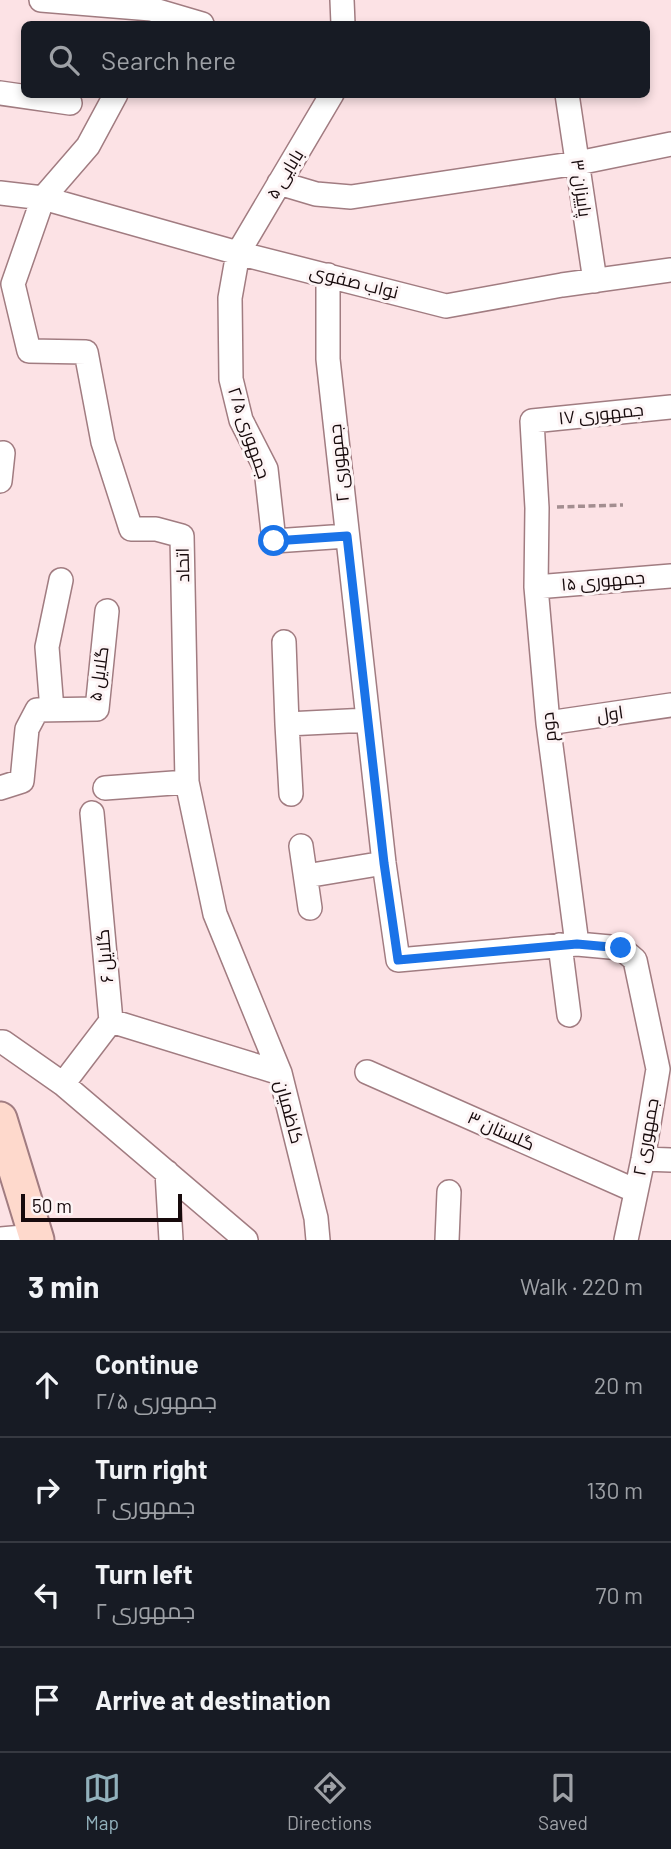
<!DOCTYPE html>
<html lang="en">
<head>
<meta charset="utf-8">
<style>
	:root { --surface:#171b24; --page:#20242c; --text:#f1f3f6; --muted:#9ea1a6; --line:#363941; --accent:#92b1bc }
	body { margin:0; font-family:Barlow,Cairo,sans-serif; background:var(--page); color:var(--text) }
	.scale { position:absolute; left:21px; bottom:18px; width:161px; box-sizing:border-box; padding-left:7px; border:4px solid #170a0c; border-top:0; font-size:19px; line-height:24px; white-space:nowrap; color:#170a0c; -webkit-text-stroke:5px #fdf4f5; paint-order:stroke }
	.stop { position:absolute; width:21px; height:21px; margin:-16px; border:5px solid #1a73e8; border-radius:50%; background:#fff }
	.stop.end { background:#1a73e8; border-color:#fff; box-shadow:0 2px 7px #0008 }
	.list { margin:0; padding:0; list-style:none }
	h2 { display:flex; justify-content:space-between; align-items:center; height:91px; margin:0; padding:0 28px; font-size:30px }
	h2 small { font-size:23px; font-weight:400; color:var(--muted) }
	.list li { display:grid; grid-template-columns:46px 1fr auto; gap:21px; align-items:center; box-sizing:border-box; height:105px; padding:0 28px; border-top:2px solid var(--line) }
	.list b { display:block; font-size:26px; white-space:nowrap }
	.list p { margin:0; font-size:23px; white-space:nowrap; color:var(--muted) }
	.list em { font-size:23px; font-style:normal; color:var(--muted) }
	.icon { flex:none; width:38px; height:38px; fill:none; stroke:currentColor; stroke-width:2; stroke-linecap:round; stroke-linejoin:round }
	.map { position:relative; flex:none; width:671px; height:1240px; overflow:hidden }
	.search { position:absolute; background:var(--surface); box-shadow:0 4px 10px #0003; left:21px; right:21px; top:21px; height:77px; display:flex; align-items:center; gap:18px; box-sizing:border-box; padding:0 24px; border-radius:10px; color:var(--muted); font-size:26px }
	.sheet { height:511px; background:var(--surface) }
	nav { display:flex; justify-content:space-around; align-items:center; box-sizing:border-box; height:98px; border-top:2px solid var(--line); background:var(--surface); font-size:19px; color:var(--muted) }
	nav a { display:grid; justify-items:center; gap:4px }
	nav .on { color:var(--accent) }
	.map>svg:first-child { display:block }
</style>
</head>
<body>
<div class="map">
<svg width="671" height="1240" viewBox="0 0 671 1240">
	<rect width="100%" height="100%" fill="#fce2e5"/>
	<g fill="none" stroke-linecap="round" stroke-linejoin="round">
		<defs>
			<path id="street" d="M41,0L151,9L202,24
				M342,0L343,24
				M0,93L70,103
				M116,94L88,146L43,198L13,284L29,351L86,352L103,442L131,529H156L182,536L187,782L215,914L280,1073L316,1218L318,1240
				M332,94L238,253L230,298L231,379L241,420L266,469L274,541L347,536
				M567,94L595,281
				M279,183L316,194L351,197L578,163L671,144
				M0,193L43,198L238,253L446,306L562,285L671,270
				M328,275V359L384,863L398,960L577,944L621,948L635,960L658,1069L643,1159L626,1240
				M0,481L3,453
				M536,587L671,576
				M284,642L287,724L368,720
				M52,710L47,647L61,580
				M548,723L671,705
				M287,724L291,794
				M0,788L22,781L27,729L37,710L97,709L107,611
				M105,788L187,782
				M301,846L310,908
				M306,876L384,863
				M577,944L548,723L536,587L537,508L532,421L671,407
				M560,945L569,1015
				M111,1021L280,1073
				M0,1042H3L63,1084L246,1240
				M367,1072L636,1191
				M63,1084L111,1021L92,813
				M643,1159L671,1160
				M167,1172L171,1240
				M0,1239L35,1236
				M447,1240L449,1192"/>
			<path id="secondary" d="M0,1119L37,1240"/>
		</defs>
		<use href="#street" stroke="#a17c81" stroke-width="26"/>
		<use href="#secondary" stroke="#a17c81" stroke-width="37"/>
		<path stroke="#a38e90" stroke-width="3.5" stroke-dasharray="7 3.5" stroke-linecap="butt" d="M557,507L623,505"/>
		<use href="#street" stroke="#fff" stroke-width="23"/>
		<use href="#secondary" stroke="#fed9cc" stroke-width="33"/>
	</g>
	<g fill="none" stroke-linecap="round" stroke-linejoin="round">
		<path stroke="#1a73e8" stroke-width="9" d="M274,541L347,536L384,863L398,960L577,944L621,948"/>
	</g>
	<g text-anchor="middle" stroke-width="6" stroke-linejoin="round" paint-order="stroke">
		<g font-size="18" fill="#170a0c" stroke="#fdf4f5">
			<text transform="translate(285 174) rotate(-59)" y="6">بابایی ۵</text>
			<text transform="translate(581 188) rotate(82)" y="6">پاییزان ۳</text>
			<text transform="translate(354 282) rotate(14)" y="6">نواب صفوی</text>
			<text transform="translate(601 414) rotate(-6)" y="6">جمهوری ۱۷</text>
			<text transform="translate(249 433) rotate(71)" y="6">جمهوری ۲/۵</text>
			<text transform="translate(339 463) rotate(-96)" y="6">جمهوری ۲</text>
			<text transform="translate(183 565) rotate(-91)" y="6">اتحاد</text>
			<text transform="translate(603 581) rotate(-5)" y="6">جمهوری ۱۵</text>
			<text transform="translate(99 674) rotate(-82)" y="6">گلایل ۵</text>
			<text transform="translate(610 714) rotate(-8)" y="6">اول</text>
			<text transform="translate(549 727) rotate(-96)" y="6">دوم</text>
			<text transform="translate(105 956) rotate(-95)" y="6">گلایل ۶</text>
			<text transform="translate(289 1112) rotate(75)" y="6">کاظمیان</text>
			<text transform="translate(501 1131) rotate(24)" y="6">گلستان ۳</text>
			<text transform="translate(646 1137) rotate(-80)" y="6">جمهوری ۲</text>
		</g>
	</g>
</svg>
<div class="scale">50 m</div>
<div class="stop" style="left:274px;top:541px"></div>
<div class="stop end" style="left:621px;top:948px"></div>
<div class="search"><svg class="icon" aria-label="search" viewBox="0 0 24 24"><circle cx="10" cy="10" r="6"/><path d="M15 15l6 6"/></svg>Search here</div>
</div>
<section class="sheet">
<h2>3 min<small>Walk · 220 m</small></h2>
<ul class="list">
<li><svg class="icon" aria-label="ahead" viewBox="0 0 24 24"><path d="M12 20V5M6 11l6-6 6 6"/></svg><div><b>Continue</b><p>جمهوری ۲/۵</p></div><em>20 m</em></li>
<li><svg class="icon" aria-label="right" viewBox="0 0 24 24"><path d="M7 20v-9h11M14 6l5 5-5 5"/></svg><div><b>Turn right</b><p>جمهوری ۲</p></div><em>130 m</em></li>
<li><svg class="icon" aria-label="left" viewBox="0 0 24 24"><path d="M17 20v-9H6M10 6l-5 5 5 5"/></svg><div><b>Turn left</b><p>جمهوری ۲</p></div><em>70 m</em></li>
<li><svg class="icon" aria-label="arrive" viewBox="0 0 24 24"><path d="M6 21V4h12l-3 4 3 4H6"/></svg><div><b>Arrive at destination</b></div></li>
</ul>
</section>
<nav>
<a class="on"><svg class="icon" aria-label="map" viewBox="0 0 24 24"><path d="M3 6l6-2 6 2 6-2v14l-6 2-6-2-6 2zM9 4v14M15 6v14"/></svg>Map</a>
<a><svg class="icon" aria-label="directions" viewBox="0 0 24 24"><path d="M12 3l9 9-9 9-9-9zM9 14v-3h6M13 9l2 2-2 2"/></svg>Directions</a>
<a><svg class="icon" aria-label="saved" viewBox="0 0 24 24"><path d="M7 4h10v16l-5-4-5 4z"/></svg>Saved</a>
</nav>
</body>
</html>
